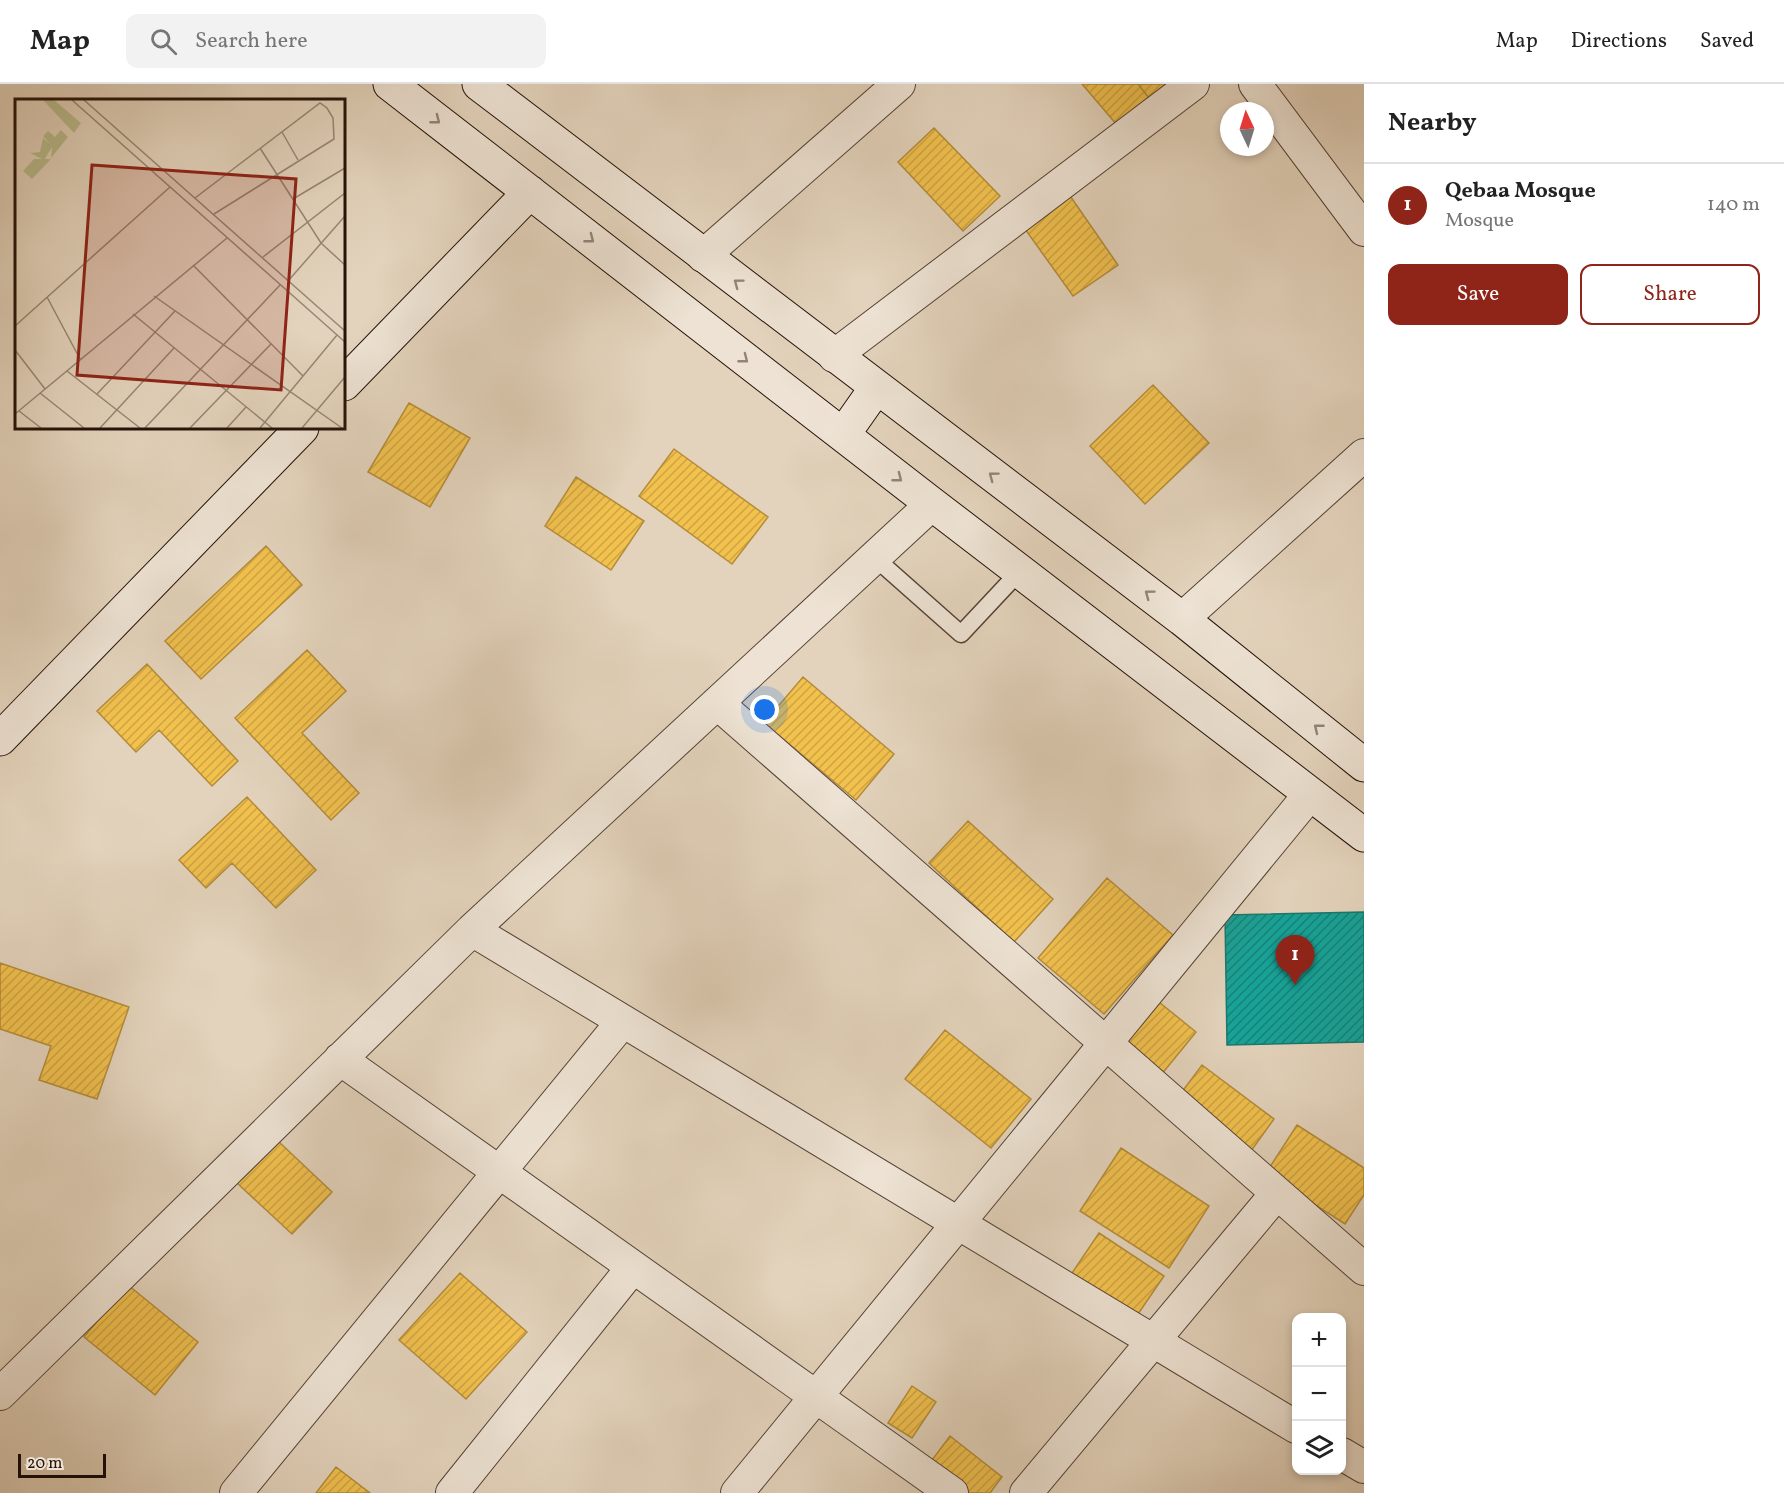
<!DOCTYPE html>
<html lang="en">
<head>
<meta charset="utf-8">
<style>
	:root { --surface:#fff; --page:#f2f2f2; --text:#222; --muted:#767676; --line:#e0e0e0; --accent:#8f2418 }
	body { margin:0; font-family:Vollkorn,serif; background:var(--page); color:var(--text) }
	.controls { position:absolute; right:18px; bottom:18px; display:grid; overflow:hidden; border-radius:12px; box-shadow:0 3px 9px #0003 }
	.controls button { width:54px; height:54px; display:grid; place-items:center; padding:0; border:0; border-bottom:2px solid var(--line); background:var(--surface); color:var(--text); font:30px sans-serif }
	.compass { position:absolute; left:1220px; top:18px; width:54px; height:54px; border-radius:50%; background:var(--surface); box-shadow:0 3px 9px #0003; rotate:356deg }
	.scale { position:absolute; left:18px; bottom:15px; width:88px; box-sizing:border-box; padding-left:6px; border:3px solid #241209; border-top:0; font-size:16px; line-height:21px; white-space:nowrap; color:#241209; -webkit-text-stroke:4px #ede2d3; paint-order:stroke }
	.you { position:absolute; left:765px; top:626px; width:21px; height:21px; margin:-15px; border:4px solid #fff; border-radius:50%; background:#1a73e8; box-shadow:0 0 0 9px #1a73e833 }
	.badge { display:grid; place-items:center; width:39px; height:39px; border-radius:50%; background:var(--accent); color:#fff; font-size:20px; font-weight:700 }
	.pin { position:absolute; translate:-50% -50px; filter:drop-shadow(0 2px 3px #0008) }
	.pin::after { content:''; position:absolute; top:32px; width:21px; height:18px; background:inherit; clip-path:polygon(0 0,100% 0,50% 100%) }
	.list { margin:0; padding:0; list-style:none }
	h2 { display:flex; justify-content:space-between; align-items:center; height:78px; margin:0; padding:0 24px; font-size:26px }
	h2 small { font-size:20px; font-weight:400; color:var(--muted) }
	.list li { display:grid; grid-template-columns:39px 1fr auto; gap:18px; align-items:center; box-sizing:border-box; height:84px; padding:0 24px; border-top:2px solid var(--line) }
	.list b { display:block; font-size:22px; white-space:nowrap }
	.list p { margin:0; font-size:20px; white-space:nowrap; color:var(--muted) }
	.list em { font-size:20px; font-style:normal; color:var(--muted) }
	.actions { display:flex; gap:12px; padding:18px 24px }
	.actions a { flex:1; padding:14px 0; border:2px solid var(--accent); border-radius:12px; text-align:center; font-size:21px; color:var(--accent) }
	.actions .main { background:var(--accent); color:#fff }
	.icon { flex:none; width:33px; height:33px; fill:none; stroke:currentColor; stroke-width:2; stroke-linecap:round; stroke-linejoin:round }
	.map { position:relative; flex:none; width:1364px; height:1409px; overflow:hidden }
	header { display:flex; align-items:center; gap:36px; box-sizing:border-box; height:84px; padding:0 30px; background:var(--surface); border-bottom:2px solid var(--line) }
	header strong { font-size:28px }
	nav { display:flex; gap:33px; margin-inline-start:auto; font-size:21px }
	.search { width:420px; height:54px; background:var(--page); display:flex; align-items:center; gap:15px; box-sizing:border-box; padding:0 21px; border-radius:12px; color:var(--muted); font-size:22px }
	main { display:flex }
	aside { flex:1; background:var(--surface) }
	.map>svg:first-child { display:block }
</style>
</head>
<body>
<header>
<strong>Map</strong>
<div class="search"><svg class="icon" aria-label="search" viewBox="0 0 24 24"><circle cx="10" cy="10" r="6"/><path d="M15 15l6 6"/></svg>Search here</div>
<nav><a>Map</a><a>Directions</a><a>Saved</a></nav>
</header>
<main>
<div class="map">
<svg width="1364" height="1409" viewBox="0 0 1364 1409">
	<defs>
		<pattern id="homes-hatch" width="6" height="6" patternUnits="userSpaceOnUse" patternTransform="scale(1.5)"><rect width="6" height="6" fill="#f2c14e"/><path d="M-1 1l2-2M0 6l6-6M5 7l2-2" fill="none" stroke="#cfa543"/></pattern>
		<pattern id="public-hatch" width="6" height="6" patternUnits="userSpaceOnUse" patternTransform="scale(1.5)"><rect width="6" height="6" fill="#17a398"/><path d="M-1 1l2-2M0 6l6-6M5 7l2-2" fill="none" stroke="#15837a"/></pattern>
	</defs>
	<rect width="100%" height="100%" fill="#e3d3bc"/>
	<filter id="stains"><feTurbulence type="fractalNoise" baseFrequency=".00333" numOctaves="4"/><feColorMatrix values="0 0 0 0 .2 0 0 0 0 .09 0 0 0 0 .02 0 0 0 .5 -.17"/></filter>
	<radialGradient id="worn" r=".72"><stop offset=".6" stop-color="#630" stop-opacity="0"/><stop offset="1" stop-color="#630" stop-opacity=".3"/></radialGradient>
	<path fill="url(#homes-hatch)" stroke="#b48c39" stroke-width="1.5" d="M1082,0H1138L1149,14L1117,41Z
		M1138,0H1166L1149,14Z
		M934,44L1000,112L963,147L898,78Z
		M1066,106L1118,181L1073,212L1020,138Z
		M1153,301L1209,359L1145,420L1090,362Z
		M409,319L470,354L430,423L368,388Z
		M674,365L768,433L732,480L639,412Z
		M576,393L644,437L611,486L545,442Z
		M266,462L302,501L201,595L165,557Z
		M307,566L346,607L302,649L359,709L331,736L235,634Z
		M147,580L238,677L212,702L159,646L136,668L97,627Z
		M803,593L894,670L856,716L764,639Z
		M247,713L316,786L276,824L232,779L206,804L179,776Z
		M968,737L1053,815L1014,858L929,779Z
		M1107,794L1173,851L1104,930L1038,874Z
		M0,879L129,923L97,1015L39,996L51,962L0,945Z
		M1154,914L1196,948L1157,996L1115,963Z
		M945,946L1031,1015L991,1064L905,995Z
		M1202,981L1274,1035L1251,1067L1178,1013Z
		M1297,1041L1364,1084V1111L1345,1140L1266,1089Z
		M277,1056L332,1108L292,1150L237,1099Z
		M1121,1064L1209,1122L1169,1184L1080,1127Z
		M1099,1149L1164,1192L1134,1236L1070,1192Z
		M460,1189L527,1248L466,1315L399,1256Z
		M128,1201L198,1258L155,1311L84,1253Z
		M912,1302L936,1318L912,1354L888,1339Z
		M950,1352L1002,1393L990,1409H966L929,1380Z
		M336,1383L370,1409H316Z"/>
	<path fill="url(#public-hatch)" stroke="#1b786d" stroke-width="1.5" d="M1364,828V958L1227,961L1225,831Z"/>
	<g fill="none" stroke-linecap="round" stroke-linejoin="round">
		<defs>
			<path id="lane" d="M874,473L961,550L1020,487"/>
			<path id="street" d="M1255,0L1364,146
				M703,172L899,0
				M834,272L1193,0
				M1182,535L1364,371
				M717,619L1364,1185
				M472,846L1296,1343
				M340,975L952,1409
				M0,1310L472,846L932,420
				M1342,1370L1364,1383
				M236,1409L623,937
				M452,1409L633,1183
				M737,1409L1310,710
				M1026,1409L1277,1109"/>
			<path id="secondary" d="M390,0L932,420L1364,751
				M479,0L1182,535L1364,681
				M344,300L530,108
				M843,351L876,304
				M0,655L302,344"/>
		</defs>
		<use href="#lane" stroke="#544236" stroke-width="19"/>
		<use href="#street" stroke="#544236" stroke-width="34"/>
		<use href="#secondary" stroke="#241209" stroke-width="35"/>
		<use href="#lane" stroke="#ede2d3" stroke-width="16"/>
		<use href="#street" stroke="#ede2d3" stroke-width="32"/>
		<use href="#secondary" stroke="#ede2d3" stroke-width="33"/>
	</g>
	<defs><path id="oneway-chevron" d="M-2-3.5L2.5 0L-2 3.5" fill="none" stroke-width="1.6" stroke-linecap="round" stroke-linejoin="round" transform="scale(1.5)"/></defs>
	<g stroke="#938478">
		<use href="#oneway-chevron" transform="translate(436 36) rotate(38)"/>
		<use href="#oneway-chevron" transform="translate(590 155) rotate(38)"/>
		<use href="#oneway-chevron" transform="translate(738 199) rotate(-143)"/>
		<use href="#oneway-chevron" transform="translate(744 275) rotate(38)"/>
		<use href="#oneway-chevron" transform="translate(993 392) rotate(-143)"/>
		<use href="#oneway-chevron" transform="translate(898 394) rotate(38)"/>
		<use href="#oneway-chevron" transform="translate(1149 510) rotate(-143)"/>
		<use href="#oneway-chevron" transform="translate(1318 644) rotate(-141)"/>
	</g>
	<g transform="translate(15 15)">
		<rect width="330" height="330" fill="#e3d3bc"/>
		<path d="M28,1H39L66,24L59,34ZM46,31L53,38L36,59L37,48L29,61L15,54L25,53L28,39L35,45L28,37L33,32L40,38ZM19,60H36L17,80L8,72Z" fill="#b9bb8d"/>
		<path fill="none" stroke="#978674" stroke-width="1.5" d="M57,1L330,243M69,1L330,232M267,33L283,61M245,49L306,144L330,166M180,99L305,4L312,9L318,19L319,40L199,115M278,100L330,69M248,158L330,94M178,166L288,277M273,182L330,117M139,197L327,329M32,198L65,260M118,215L257,329M0,227L155,88M0,251L30,290M52,272L125,329M25,294L69,329M82,295L160,212M4,312L26,329M0,315L212,139M85,329L159,249M130,329L265,186M175,329L256,245M212,329L231,308M245,329L322,236M287,329L330,278"/>
		<path fill="#8f2418" fill-opacity="0.15" stroke="#8f2418" stroke-width="3" d="M77,66L281,80L266,291L62,276Z"/>
		<rect width="330" height="330" fill="none" stroke="#241209" stroke-width="3"/>
	</g>
	<rect width="100%" height="100%" filter="url(#stains)"/>
	<rect width="100%" height="100%" fill="url(#worn)"/>
</svg>
<div class="controls">
<button>+</button>
<button>−</button>
<button><svg class="icon" aria-label="layers" viewBox="0 0 24 24"><path d="M12 4l9 5-9 5-9-5zM3 14l9 5 9-5"/></svg></button>
</div>
<svg class="compass" viewBox="-18 -18 36 36"><path d="M0-13l5 13h-10z" fill="#e53935"/><path d="M0 13l5-13h-10z" fill="#767676"/></svg>
<div class="scale">20 m</div>
<div class="you"></div>
<div class="pin badge" style="left:1295px;top:901px">1</div>
</div>
<aside>
<h2>Nearby<small></small></h2>
<ul class="list">
<li><span class="badge">1</span><div><b>Qebaa Mosque</b><p>Mosque</p></div><em>140 m</em></li>
</ul>
<div class="actions"><a class="main">Save</a><a>Share</a></div>
</aside>
</main>
</body>
</html>
